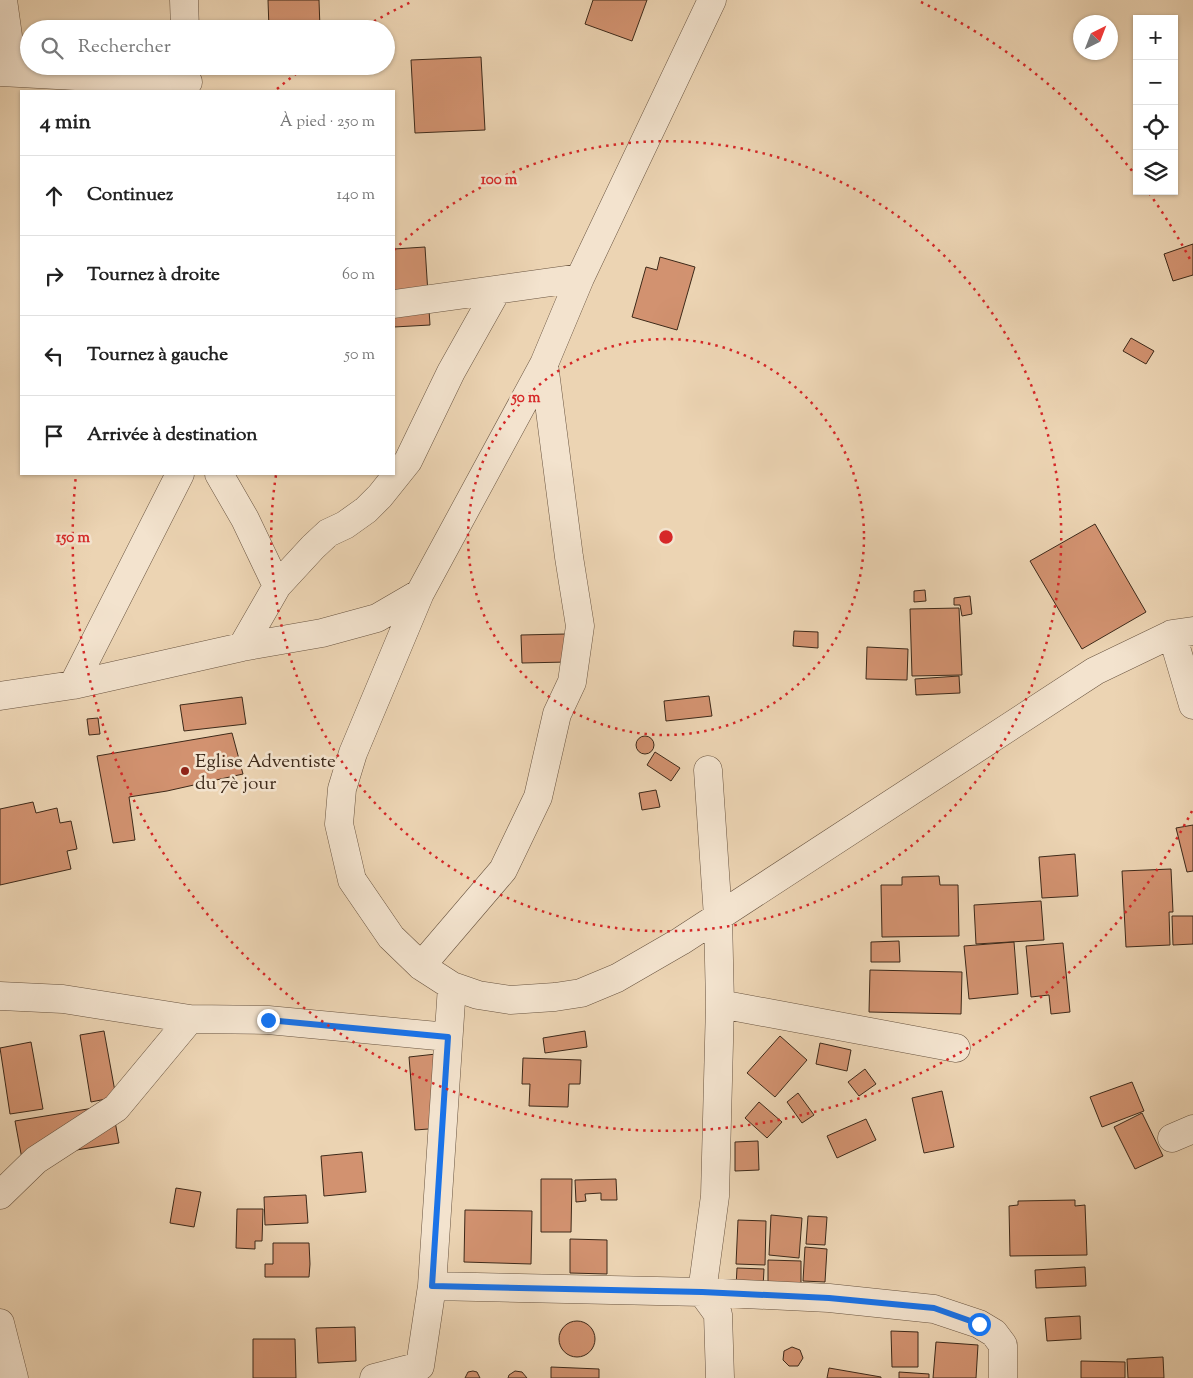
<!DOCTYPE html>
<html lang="fr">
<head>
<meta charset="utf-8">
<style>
	:root { --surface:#fff; --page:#f2f2f2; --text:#222; --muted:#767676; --line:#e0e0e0 }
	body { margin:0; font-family:"Sorts Mill Goudy",serif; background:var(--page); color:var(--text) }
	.controls { position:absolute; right:15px; top:15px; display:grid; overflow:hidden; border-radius:0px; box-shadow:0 1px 4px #0004 }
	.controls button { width:45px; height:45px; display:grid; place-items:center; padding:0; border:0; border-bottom:1px solid var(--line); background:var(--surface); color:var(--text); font:25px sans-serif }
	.compass { position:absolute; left:1073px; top:15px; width:45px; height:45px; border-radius:50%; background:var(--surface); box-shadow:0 1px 4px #0004; rotate:42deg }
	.stop { position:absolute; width:15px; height:15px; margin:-11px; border:4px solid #1a73e8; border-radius:50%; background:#fff }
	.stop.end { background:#1a73e8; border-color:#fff; box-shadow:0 1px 5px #0008 }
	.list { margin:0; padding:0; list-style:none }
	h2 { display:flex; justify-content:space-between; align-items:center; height:65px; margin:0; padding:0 20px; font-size:21px }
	h2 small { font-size:16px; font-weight:400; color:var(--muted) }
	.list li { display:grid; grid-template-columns:32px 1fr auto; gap:15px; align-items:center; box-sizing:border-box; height:80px; padding:0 20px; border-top:1px solid var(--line) }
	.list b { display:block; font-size:19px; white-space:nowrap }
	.list em { font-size:16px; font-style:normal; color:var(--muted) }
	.icon { flex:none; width:28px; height:28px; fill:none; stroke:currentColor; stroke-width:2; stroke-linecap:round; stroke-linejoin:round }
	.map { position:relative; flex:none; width:1193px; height:1378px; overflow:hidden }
	.search { position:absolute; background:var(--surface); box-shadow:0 1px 4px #0004; left:20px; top:20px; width:375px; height:55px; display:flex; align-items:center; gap:12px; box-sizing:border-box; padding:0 18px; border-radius:28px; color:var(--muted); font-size:19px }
	.panel { position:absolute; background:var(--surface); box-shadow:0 1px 4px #0004; left:20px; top:90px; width:375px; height:385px; border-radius:0px }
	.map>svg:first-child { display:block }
</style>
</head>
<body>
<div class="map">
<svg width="1193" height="1378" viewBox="0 0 1193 1378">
	<rect width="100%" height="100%" fill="#ecd4b3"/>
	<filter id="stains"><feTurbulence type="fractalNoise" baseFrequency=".004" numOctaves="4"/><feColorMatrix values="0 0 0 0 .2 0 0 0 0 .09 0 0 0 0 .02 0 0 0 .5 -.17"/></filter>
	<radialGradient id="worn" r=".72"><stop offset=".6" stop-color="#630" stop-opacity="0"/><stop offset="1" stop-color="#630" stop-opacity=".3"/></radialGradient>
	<path fill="#d29270" stroke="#3d2919" d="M268,0H319L320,29H269Z
		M593,0H647L632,41L585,24Z
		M481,57L485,130L415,133L411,60Z
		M1193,244V275L1173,281L1164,254Z
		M425,247L430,325L394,327V249Z
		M660,257L695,267L677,330L632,317L646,267L657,270Z
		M1131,338L1154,351L1146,364L1123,351Z
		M1095,524L1146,612L1082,649L1030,561Z
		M925,590L926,601L914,602V591Z
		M970,596L972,614L962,616L960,605H954V598Z
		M959,608L962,675L912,676L910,609Z
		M794,631L818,632V648L793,646Z
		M566,634L567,662L522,663L521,635Z
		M867,647L908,649L907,680L866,679Z
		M959,676L960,693L916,695L915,679Z
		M709,696L712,716L666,721L664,701Z
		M242,697L246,724L184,731L180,705Z
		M98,718L100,734L89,735L87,719Z
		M232,733L243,774L167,791L129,797L135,840L113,843L97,756Z
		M636 745a9 9 0 1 1 18 0a9 9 0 1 1-18 0Z
		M655,752L680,768L671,781L647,765Z
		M656,790L660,807L642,810L639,793Z
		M33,802L36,813L57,808L60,823L71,821L77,849L67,851L71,869L0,885V809Z
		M1193,825V871L1187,872L1176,828Z
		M1075,854L1078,896L1042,898L1039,857Z
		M1171,869L1173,912H1169L1170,945L1126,947L1122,871Z
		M939,876L940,885H958L959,936L882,937L881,885H902V877Z
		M1041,901L1044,940L976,944L974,905Z
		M1172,916H1193V944L1173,945Z
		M899,941L900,962H871V942Z
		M1014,942L1018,994L969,999L964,946Z
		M1063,943L1070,1012L1051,1014L1049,995L1031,997L1026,946Z
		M870,970L962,972L961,1014L869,1012Z
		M104,1031L116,1097L91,1102L80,1035Z
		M585,1031L587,1047L545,1053L543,1038Z
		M780,1036L807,1060L775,1097L747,1073Z
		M31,1042L43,1109L10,1114L0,1048Z
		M820,1043L851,1050L847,1071L816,1064Z
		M436,1054L442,1128L415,1130L409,1057Z
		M523,1058L581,1060L580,1084H569L568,1107L529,1106L530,1084H522Z
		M865,1069L876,1084L859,1096L848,1082Z
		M1132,1082L1144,1111L1102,1127L1090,1097Z
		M942,1091L954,1147L924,1153L912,1098Z
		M798,1093L814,1115L802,1123L787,1102Z
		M759,1102L782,1122L767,1138L745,1118Z
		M112,1105L119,1143L22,1159L15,1121Z
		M1142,1113L1163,1156L1135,1169L1114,1127Z
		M866,1119L876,1140L837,1158L827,1136Z
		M758,1141L759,1170L735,1171V1142Z
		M362,1152L366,1192L324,1196L321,1156Z
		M541,1179H572L571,1232H541Z
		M616,1179L617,1200H601V1193L585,1194L586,1201L576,1202L575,1180Z
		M176,1188L201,1192L194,1227L170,1223Z
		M306,1195L308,1223L265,1225L264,1197Z
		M1075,1200V1206L1085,1205L1087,1255L1010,1256L1009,1206L1018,1205V1201Z
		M237,1209H263L262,1241H255V1249L236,1248Z
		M465,1210L532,1211L531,1264L464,1262Z
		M771,1215L802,1218L799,1258L769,1255Z
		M808,1216L827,1217L825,1245L806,1244Z
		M738,1220L766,1221L765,1265L736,1264Z
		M570,1239L607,1240V1274L570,1273Z
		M273,1243H309L310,1264L309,1277H265V1264H273Z
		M805,1247L827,1249L825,1282L803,1281Z
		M768,1260L801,1261V1283H768Z
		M1085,1267L1086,1286L1036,1288L1035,1270Z
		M737,1268L764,1269L763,1288L736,1287Z
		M1080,1316L1081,1339L1047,1341L1045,1318Z
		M559 1339a18 18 0 1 1 36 0a18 18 0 1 1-36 0Z
		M355,1327L356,1361L318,1363L316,1328Z
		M891,1331L918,1332V1367H892Z
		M253,1339H295L296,1378H253Z
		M936,1342L978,1345L976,1378H933Z
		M792,1347L800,1350L803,1358L798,1366H789L783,1360L784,1351Z
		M1163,1357L1164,1378H1128L1127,1359Z
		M1081,1361L1125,1362V1378H1081Z
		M551,1367L599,1369V1378H551Z
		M829,1368L881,1377V1378H827Z
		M473,1371L477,1372L480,1378H465L468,1372Z
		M515,1371L522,1372L527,1378H508L509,1375Z
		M899,1372L929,1374V1378H899Z"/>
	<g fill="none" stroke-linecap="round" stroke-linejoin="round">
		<defs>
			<path id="minor" d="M3,0L13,72
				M184,0L185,29
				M0,72L188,82
				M394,304L580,278
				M219,474L245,519L277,586L242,647
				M277,586L313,547L328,533L345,525L366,510L380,496L408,461L451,372L497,290
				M420,593L353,753L342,789L339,824L352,880L391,937L421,966L452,986L478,995L510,1000L555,997L581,993L617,978L681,941L1095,671L1172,634L1193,631
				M1172,634L1193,705
				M73,685L180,474
				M0,696L73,685L242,647L322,633L377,618L420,593L544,364L580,278L712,0
				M708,770L718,917L720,1004L715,1196L702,1292L718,1314L720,1378
				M421,966L503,870L538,797L557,714L572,682L580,626L569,557L544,364
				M0,996L63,999L190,1019L268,1020L448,1037
				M720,1004L956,1048
				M1172,1138L1193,1129
				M0,1195L36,1160L116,1108L190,1019
				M432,1286L702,1292L829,1298L934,1309L979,1324L994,1333L1003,1345V1378
				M0,1323L14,1378
				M374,1378L420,1366L432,1286L452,986"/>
		</defs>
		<use href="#minor" stroke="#695440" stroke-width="29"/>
		<use href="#minor" stroke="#f3e3ce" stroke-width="28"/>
	</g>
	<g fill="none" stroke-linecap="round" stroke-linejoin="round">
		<path stroke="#1a73e8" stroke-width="6" d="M268,1020L448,1037L432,1286L702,1292L829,1298L934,1308L979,1324"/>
	</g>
	<g fill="none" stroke="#d62828" stroke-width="2.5" stroke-dasharray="2.5 5">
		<circle cx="666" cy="537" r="198"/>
		<path d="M394 250A395 395 0 1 1 276 475"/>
		<path d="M1192 811A593 593 0 0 1 76 475M277 89A593 593 0 0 1 305 67M361 29A593 593 0 0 1 411 2M921 2A593 593 0 0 1 1136 176M1149 193A593 593 0 0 1 1192 263"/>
	</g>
	<circle fill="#8f2418" stroke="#f3e3ce" stroke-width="2" cx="185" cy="771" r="5"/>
	<g text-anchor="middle" stroke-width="5" stroke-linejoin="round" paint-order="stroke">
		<g font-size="19" fill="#3d2919" stroke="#f3e3ce" text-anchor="start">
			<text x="195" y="767">Eglise Adventiste<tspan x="195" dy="22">du 7è jour</tspan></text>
		</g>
	</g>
	<circle cx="666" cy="537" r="8" fill="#d62828" stroke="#f3e3ce" stroke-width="2.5"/>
	<g font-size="15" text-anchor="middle" font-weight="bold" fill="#d62828" stroke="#f3e3ce" stroke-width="5" stroke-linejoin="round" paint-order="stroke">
		<text x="499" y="184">100 m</text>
		<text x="526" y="402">50 m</text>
		<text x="73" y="542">150 m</text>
	</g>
	<rect width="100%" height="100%" filter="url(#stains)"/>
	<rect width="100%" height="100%" fill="url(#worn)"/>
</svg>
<div class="controls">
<button>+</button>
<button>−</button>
<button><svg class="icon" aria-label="locate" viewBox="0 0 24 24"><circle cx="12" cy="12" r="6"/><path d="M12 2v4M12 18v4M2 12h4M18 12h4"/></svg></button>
<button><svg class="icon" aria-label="layers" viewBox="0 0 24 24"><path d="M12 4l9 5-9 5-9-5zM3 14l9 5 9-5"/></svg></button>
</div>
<svg class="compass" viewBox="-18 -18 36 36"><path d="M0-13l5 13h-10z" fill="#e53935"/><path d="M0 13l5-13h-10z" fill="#767676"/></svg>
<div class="stop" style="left:979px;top:1324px"></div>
<div class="stop end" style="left:268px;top:1020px"></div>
<div class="search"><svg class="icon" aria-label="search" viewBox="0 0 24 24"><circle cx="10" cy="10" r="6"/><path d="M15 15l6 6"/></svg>Rechercher</div>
<section class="panel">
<h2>4 min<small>À pied · 250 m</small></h2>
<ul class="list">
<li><svg class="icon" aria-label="ahead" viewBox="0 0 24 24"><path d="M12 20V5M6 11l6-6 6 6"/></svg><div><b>Continuez</b></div><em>140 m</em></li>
<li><svg class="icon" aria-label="right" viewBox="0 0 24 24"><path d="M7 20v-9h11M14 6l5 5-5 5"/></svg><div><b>Tournez à droite</b></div><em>60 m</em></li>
<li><svg class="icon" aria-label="left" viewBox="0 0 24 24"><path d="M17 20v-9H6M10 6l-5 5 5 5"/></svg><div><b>Tournez à gauche</b></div><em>50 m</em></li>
<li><svg class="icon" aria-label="arrive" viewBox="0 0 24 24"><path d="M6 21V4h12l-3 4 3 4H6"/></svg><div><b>Arrivée à destination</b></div></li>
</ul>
</section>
</div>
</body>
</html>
